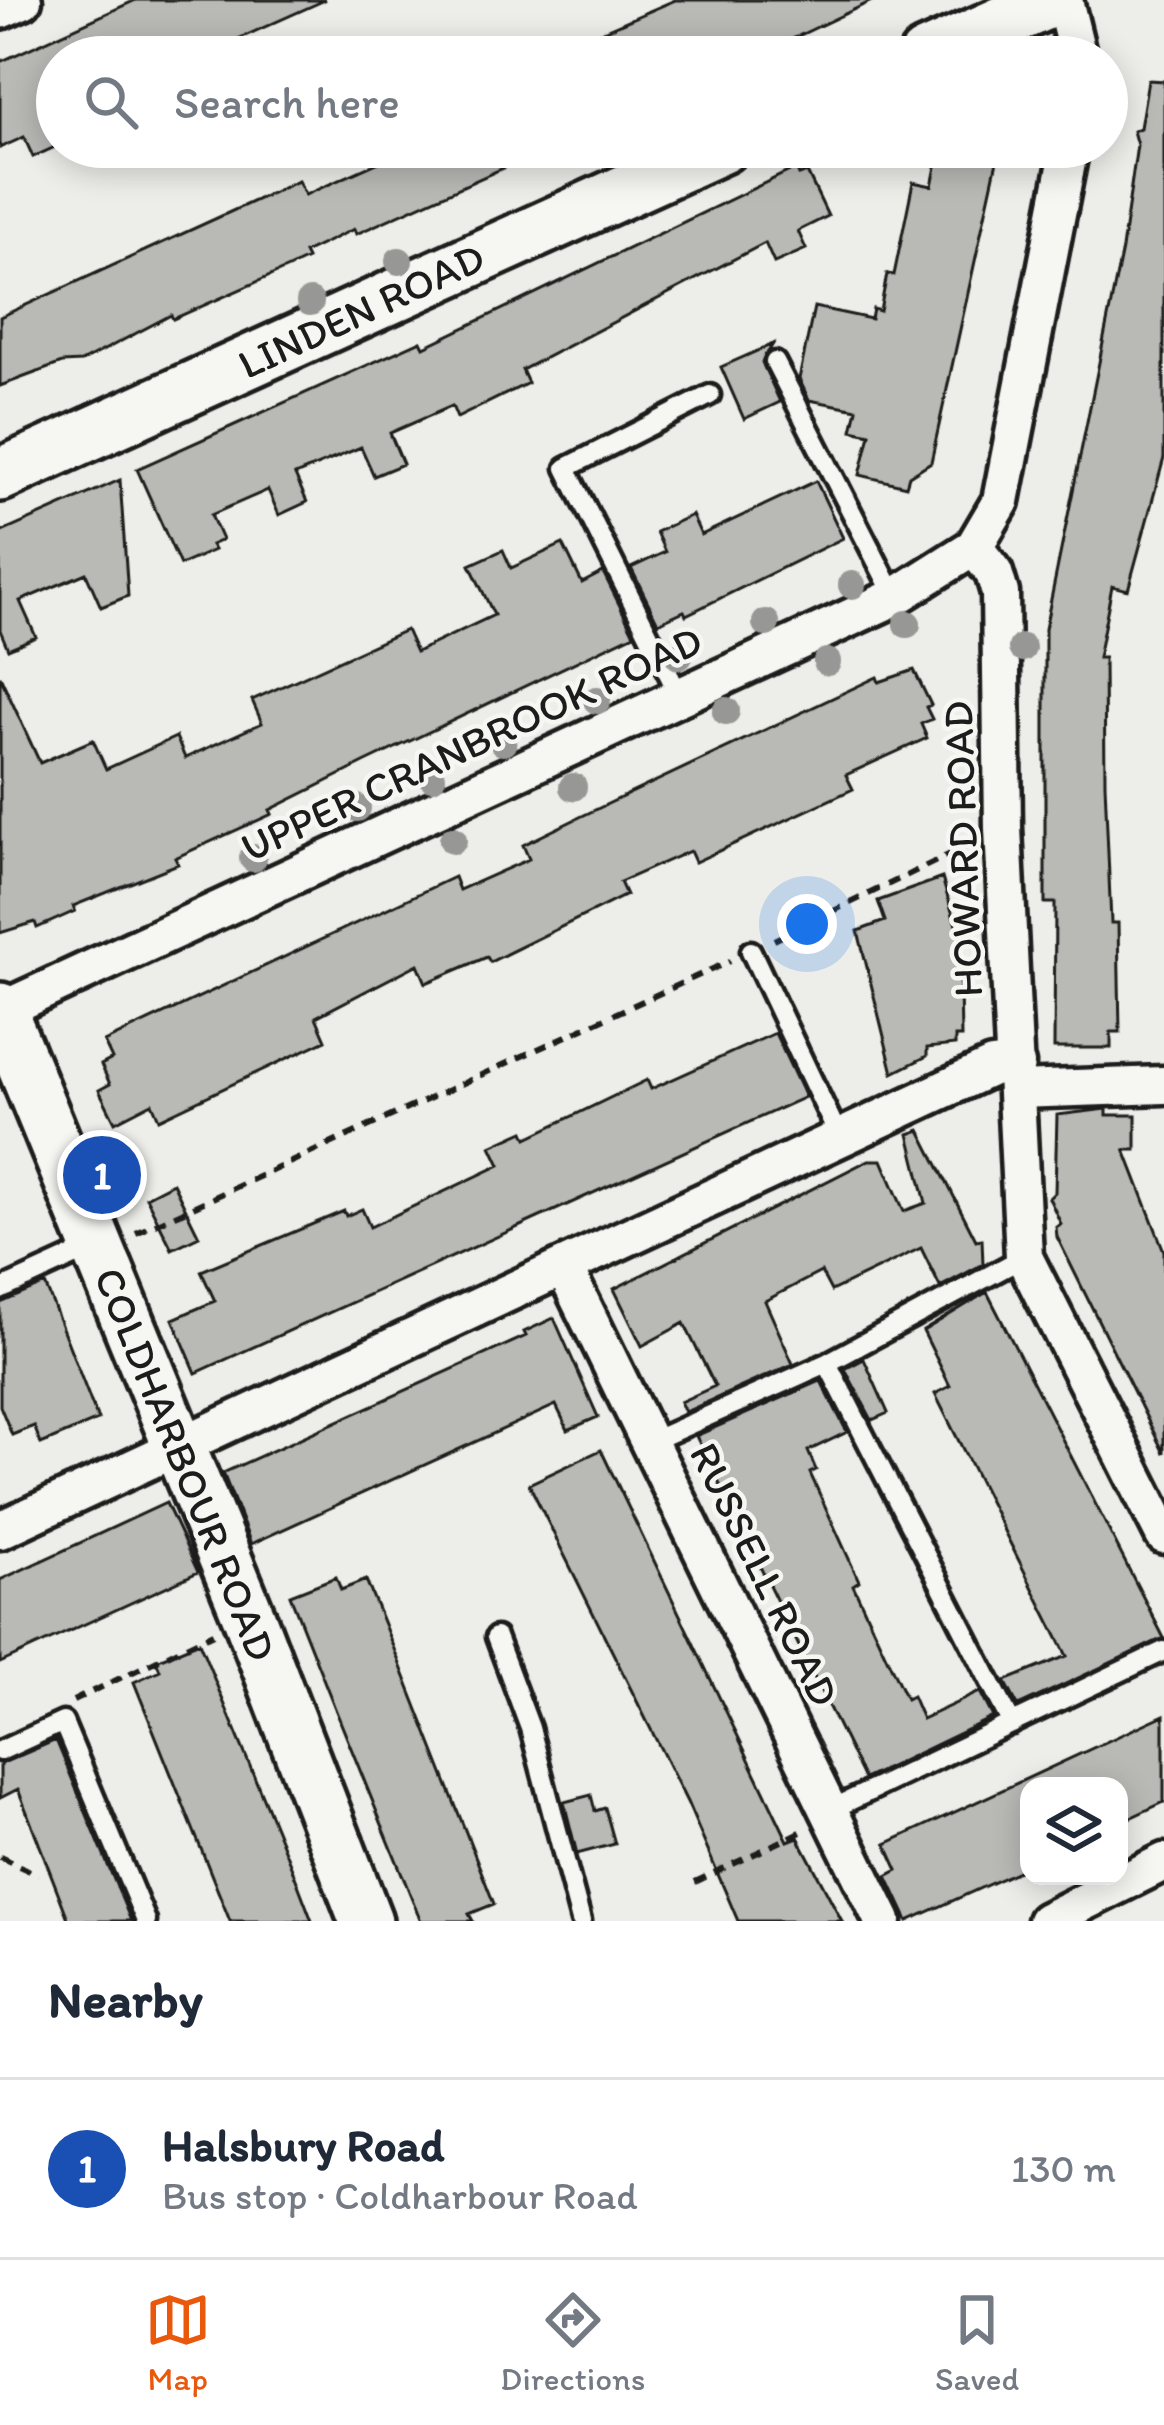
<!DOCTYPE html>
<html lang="en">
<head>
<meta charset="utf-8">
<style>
	:root { --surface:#fff; --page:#f6f6f7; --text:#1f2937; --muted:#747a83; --line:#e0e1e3; --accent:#ea580c }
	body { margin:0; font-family:Itim,sans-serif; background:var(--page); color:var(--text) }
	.controls { position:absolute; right:36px; bottom:36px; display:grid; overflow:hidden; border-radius:24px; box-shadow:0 6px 30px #0003 }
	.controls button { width:108px; height:108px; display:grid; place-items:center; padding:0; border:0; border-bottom:3px solid var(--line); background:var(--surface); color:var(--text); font:60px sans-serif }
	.you { position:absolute; left:807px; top:924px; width:42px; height:42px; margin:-30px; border:9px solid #fff; border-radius:50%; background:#1a73e8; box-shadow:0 0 0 18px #1a73e833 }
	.badge { display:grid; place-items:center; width:78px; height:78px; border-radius:50%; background:var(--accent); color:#fff; font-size:39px; font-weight:700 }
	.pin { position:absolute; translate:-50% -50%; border:6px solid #fff; box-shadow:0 3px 12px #0006 }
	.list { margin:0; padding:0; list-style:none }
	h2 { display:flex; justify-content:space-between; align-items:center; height:156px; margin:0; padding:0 48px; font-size:51px }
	h2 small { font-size:39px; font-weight:400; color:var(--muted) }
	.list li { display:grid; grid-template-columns:78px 1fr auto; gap:36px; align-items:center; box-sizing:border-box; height:180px; padding:0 48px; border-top:3px solid var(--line) }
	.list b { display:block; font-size:45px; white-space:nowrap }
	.list p { margin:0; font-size:39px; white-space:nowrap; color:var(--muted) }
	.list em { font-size:39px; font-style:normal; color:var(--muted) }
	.icon { flex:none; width:66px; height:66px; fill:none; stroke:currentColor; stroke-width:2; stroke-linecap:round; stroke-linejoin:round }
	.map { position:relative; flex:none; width:1164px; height:1921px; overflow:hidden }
	.search { position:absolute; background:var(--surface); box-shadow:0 6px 30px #0003; left:36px; right:36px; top:36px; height:132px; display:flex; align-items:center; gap:30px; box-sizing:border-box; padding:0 42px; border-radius:66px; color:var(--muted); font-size:45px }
	.sheet { height:336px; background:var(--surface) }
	nav { display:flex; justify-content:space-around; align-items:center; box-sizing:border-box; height:168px; border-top:3px solid var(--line); background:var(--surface); font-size:33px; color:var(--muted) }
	nav a { display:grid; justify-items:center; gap:6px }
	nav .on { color:var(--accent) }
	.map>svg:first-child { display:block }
</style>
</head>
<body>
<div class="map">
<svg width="1164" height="1921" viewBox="0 0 1164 1921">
	<rect width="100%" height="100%" fill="#edede9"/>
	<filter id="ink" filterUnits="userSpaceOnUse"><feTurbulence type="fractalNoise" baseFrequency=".00833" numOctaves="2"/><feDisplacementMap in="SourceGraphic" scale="24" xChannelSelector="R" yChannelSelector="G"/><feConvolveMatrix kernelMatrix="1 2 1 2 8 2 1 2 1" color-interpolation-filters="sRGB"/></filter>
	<g filter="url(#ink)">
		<path fill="#b9b9b6" stroke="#1c1c1c" stroke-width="3" d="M136,0H325L198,57H57V146L33,157L24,137L0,148V62Z
			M675,0H874L754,57H543Z
			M1148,80L1164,81V458L1128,590L1112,586L1098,658H1104L1105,783L1111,923H1118L1120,1032H1111V1048H1054L1055,903H1045V629L1122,249L1137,145L1133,131L1140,128Z
			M413,147H550L356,234L354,229L304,253L307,259L286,269L173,319L171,315L81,362L62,363L0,386V317L298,181L305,195Z
			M940,147H1000L931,462L909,476L906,486L860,475L870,434L852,430L857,409L809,400L799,379L814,307L871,319L873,309L880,311L887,274L894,275L913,182L932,186Z
			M796,168L799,175L807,172L828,216L798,231L806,249L774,263L765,243L522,370L528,383L457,418L452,406L390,433L403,464L374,476L361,447L295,475L307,502L279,515L268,490L211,515L222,540L211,545L214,550L180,565L137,469L421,341L424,347Z
			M773,344L762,362L780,402L744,419L721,367Z
			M120,480L128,596L101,607L86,573L20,601L36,637L8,649L0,630V533Z
			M816,481L843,538L686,615L684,611L658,623L631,568L665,552L656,532L692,515L701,535Z
			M563,544L582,583L603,572L634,634L364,763L270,810L272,814L175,858L178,864L73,906L75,911L37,928L35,922L0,933V676L40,763L93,740L106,769L176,737L185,758L262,723L252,700L406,630L416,652L494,615L470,565L503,550L511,568Z
			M914,670L931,705L926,707L932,719L921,724L927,738L846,775L853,789L695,862L690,851L620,882L626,895L490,962L487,957L426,983L418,964L316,1017L326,1040L159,1119L152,1103L115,1122L99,1090L110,1084L101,1065L112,1059L104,1042L454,877L459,890L529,859L523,845L580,817L877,677L879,682Z
			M942,878L959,935L961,1037H955V1045L927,1048V1056L893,1073L858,931L885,921L878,901Z
			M775,1033L805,1097L196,1373L173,1319L215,1301L201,1271L344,1211L346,1216L362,1209L370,1227L500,1165L491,1146L524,1131L527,1138L647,1080L651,1089Z
			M1107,1109V1115H1136V1150H1125L1164,1251V1453L1057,1237L1056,1227L1061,1224L1049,1198L1055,1192L1057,1115Z
			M920,1130L976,1240L982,1239L983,1264L940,1287L921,1248L831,1291L821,1272L765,1301L793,1364L685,1412L680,1402L715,1386L684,1323L642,1346L614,1289L869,1160H882L904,1211L926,1203L909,1134Z
			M173,1183L199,1236L172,1249L146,1197Z
			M45,1284L98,1420L41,1444L34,1426L12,1435L0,1406V1303Z
			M987,1292L1164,1638L1018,1706L1005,1681L1067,1656L935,1394L950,1386L923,1331Z
			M554,1318L598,1417L568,1430L556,1405L251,1544L223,1473L526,1336L524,1332Z
			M864,1359L888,1413L872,1420L845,1369Z
			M821,1381L847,1432L808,1451L816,1470L810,1473L859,1581L853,1585L906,1699L912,1696L922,1719L980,1692L993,1717L864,1779L696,1436Z
			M601,1450L788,1841L798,1837L842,1921H738L687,1802L529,1484Z
			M166,1503L198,1572L0,1663V1580Z
			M336,1577L341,1590L366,1580L396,1654L494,1904L469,1914L473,1921H421L336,1711L290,1595Z
			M199,1642L291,1866L312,1921H230L134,1682L160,1670L156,1660Z
			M1164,1715V1802L1119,1823V1786H1029V1866L908,1921L887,1876L898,1870L886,1844Z
			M56,1740L95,1834L131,1921H69L18,1789L0,1798V1764Z
			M591,1795L595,1811L605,1808L615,1844L577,1854L564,1802Z"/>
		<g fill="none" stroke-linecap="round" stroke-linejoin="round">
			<defs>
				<path id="lane" d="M775,362L895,597
					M679,695L566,468L710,395
					M751,951L840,1139
					M0,1290L94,1247
					M827,1363L1012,1724
					M650,1442L827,1363L1024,1257
					M496,1637L530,1728L581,1921
					M0,1751L63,1722L146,1921
					M830,1810L1164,1651"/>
				<path id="street" d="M1064,0L1078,57
					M0,10L23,0
					M974,547L994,573L1000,593L1003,828L1024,1257L1164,1535
					M0,1011L895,597L974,547L1001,501L1070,147
					M1017,1090L1164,1085
					M564,1268L883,1921
					M0,1530L992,1067L1016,1064
					M1046,1921L1164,1862"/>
				<path id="secondary" d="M925,57L1053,0
					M0,475L722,147
					M0,1009L249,1617L366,1921"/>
			</defs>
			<use href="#lane" stroke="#1c1c1c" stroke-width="27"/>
			<use href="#street" stroke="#1c1c1c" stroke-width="45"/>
			<use href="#secondary" stroke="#1c1c1c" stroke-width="60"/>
			<path stroke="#1c1c1c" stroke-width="6" stroke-dasharray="12 9" stroke-linecap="butt" d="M774,940L967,846
				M136,1233L730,961
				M73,1701L213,1633
				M0,1857L38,1875
				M695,1882L803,1831"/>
			<use href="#lane" stroke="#f6f6f2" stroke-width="18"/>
			<use href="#street" stroke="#f6f6f2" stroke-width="36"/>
			<use href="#secondary" stroke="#f6f6f2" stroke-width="51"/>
		</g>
		<g fill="#979795">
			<circle cx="399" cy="261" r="14"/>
			<circle cx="310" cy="302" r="14"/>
			<circle cx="852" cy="585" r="14"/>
			<circle cx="766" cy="623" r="14"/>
			<circle cx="907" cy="624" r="14"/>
			<circle cx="1022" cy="648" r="14"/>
			<circle cx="679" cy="656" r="14"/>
			<circle cx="827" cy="662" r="14"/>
			<circle cx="597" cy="700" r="14"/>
			<circle cx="726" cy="711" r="14"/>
			<circle cx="503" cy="742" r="14"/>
			<circle cx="432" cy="777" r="14"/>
			<circle cx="573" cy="787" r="14"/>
			<circle cx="357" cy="808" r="14"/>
			<circle cx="453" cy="840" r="14"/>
			<circle cx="253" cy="858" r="14"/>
		</g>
	</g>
	<g text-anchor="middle" stroke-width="9" stroke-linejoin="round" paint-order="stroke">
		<g font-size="42" fill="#1c1c1c" stroke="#f6f6f2">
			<text transform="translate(361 310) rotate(-25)" y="15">LINDEN ROAD</text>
			<text transform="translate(471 743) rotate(-25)" y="15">UPPER CRANBROOK ROAD</text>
			<text transform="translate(962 849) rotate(-92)" y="15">HOWARD ROAD</text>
			<text transform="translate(186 1464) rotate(68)" y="15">COLDHARBOUR ROAD</text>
			<text transform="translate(765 1574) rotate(64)" y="15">RUSSELL ROAD</text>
		</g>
	</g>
</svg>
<div class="controls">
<button><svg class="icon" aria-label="layers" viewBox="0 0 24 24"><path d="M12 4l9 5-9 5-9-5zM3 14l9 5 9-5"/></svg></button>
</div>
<div class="you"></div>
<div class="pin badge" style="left:102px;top:1175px;background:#1a4fb4">1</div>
<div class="search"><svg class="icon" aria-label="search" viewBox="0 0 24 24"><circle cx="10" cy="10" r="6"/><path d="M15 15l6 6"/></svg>Search here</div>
</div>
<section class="sheet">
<h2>Nearby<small></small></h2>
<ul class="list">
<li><span class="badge" style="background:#1a4fb4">1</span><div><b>Halsbury Road</b><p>Bus stop · Coldharbour Road</p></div><em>130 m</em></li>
</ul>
</section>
<nav>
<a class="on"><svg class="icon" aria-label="map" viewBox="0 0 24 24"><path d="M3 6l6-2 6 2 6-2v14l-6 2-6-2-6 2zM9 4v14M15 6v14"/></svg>Map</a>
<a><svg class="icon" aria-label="directions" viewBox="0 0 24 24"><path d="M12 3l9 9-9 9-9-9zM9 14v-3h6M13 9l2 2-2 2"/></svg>Directions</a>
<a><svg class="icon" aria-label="saved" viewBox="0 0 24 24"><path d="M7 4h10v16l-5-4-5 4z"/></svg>Saved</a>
</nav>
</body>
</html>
